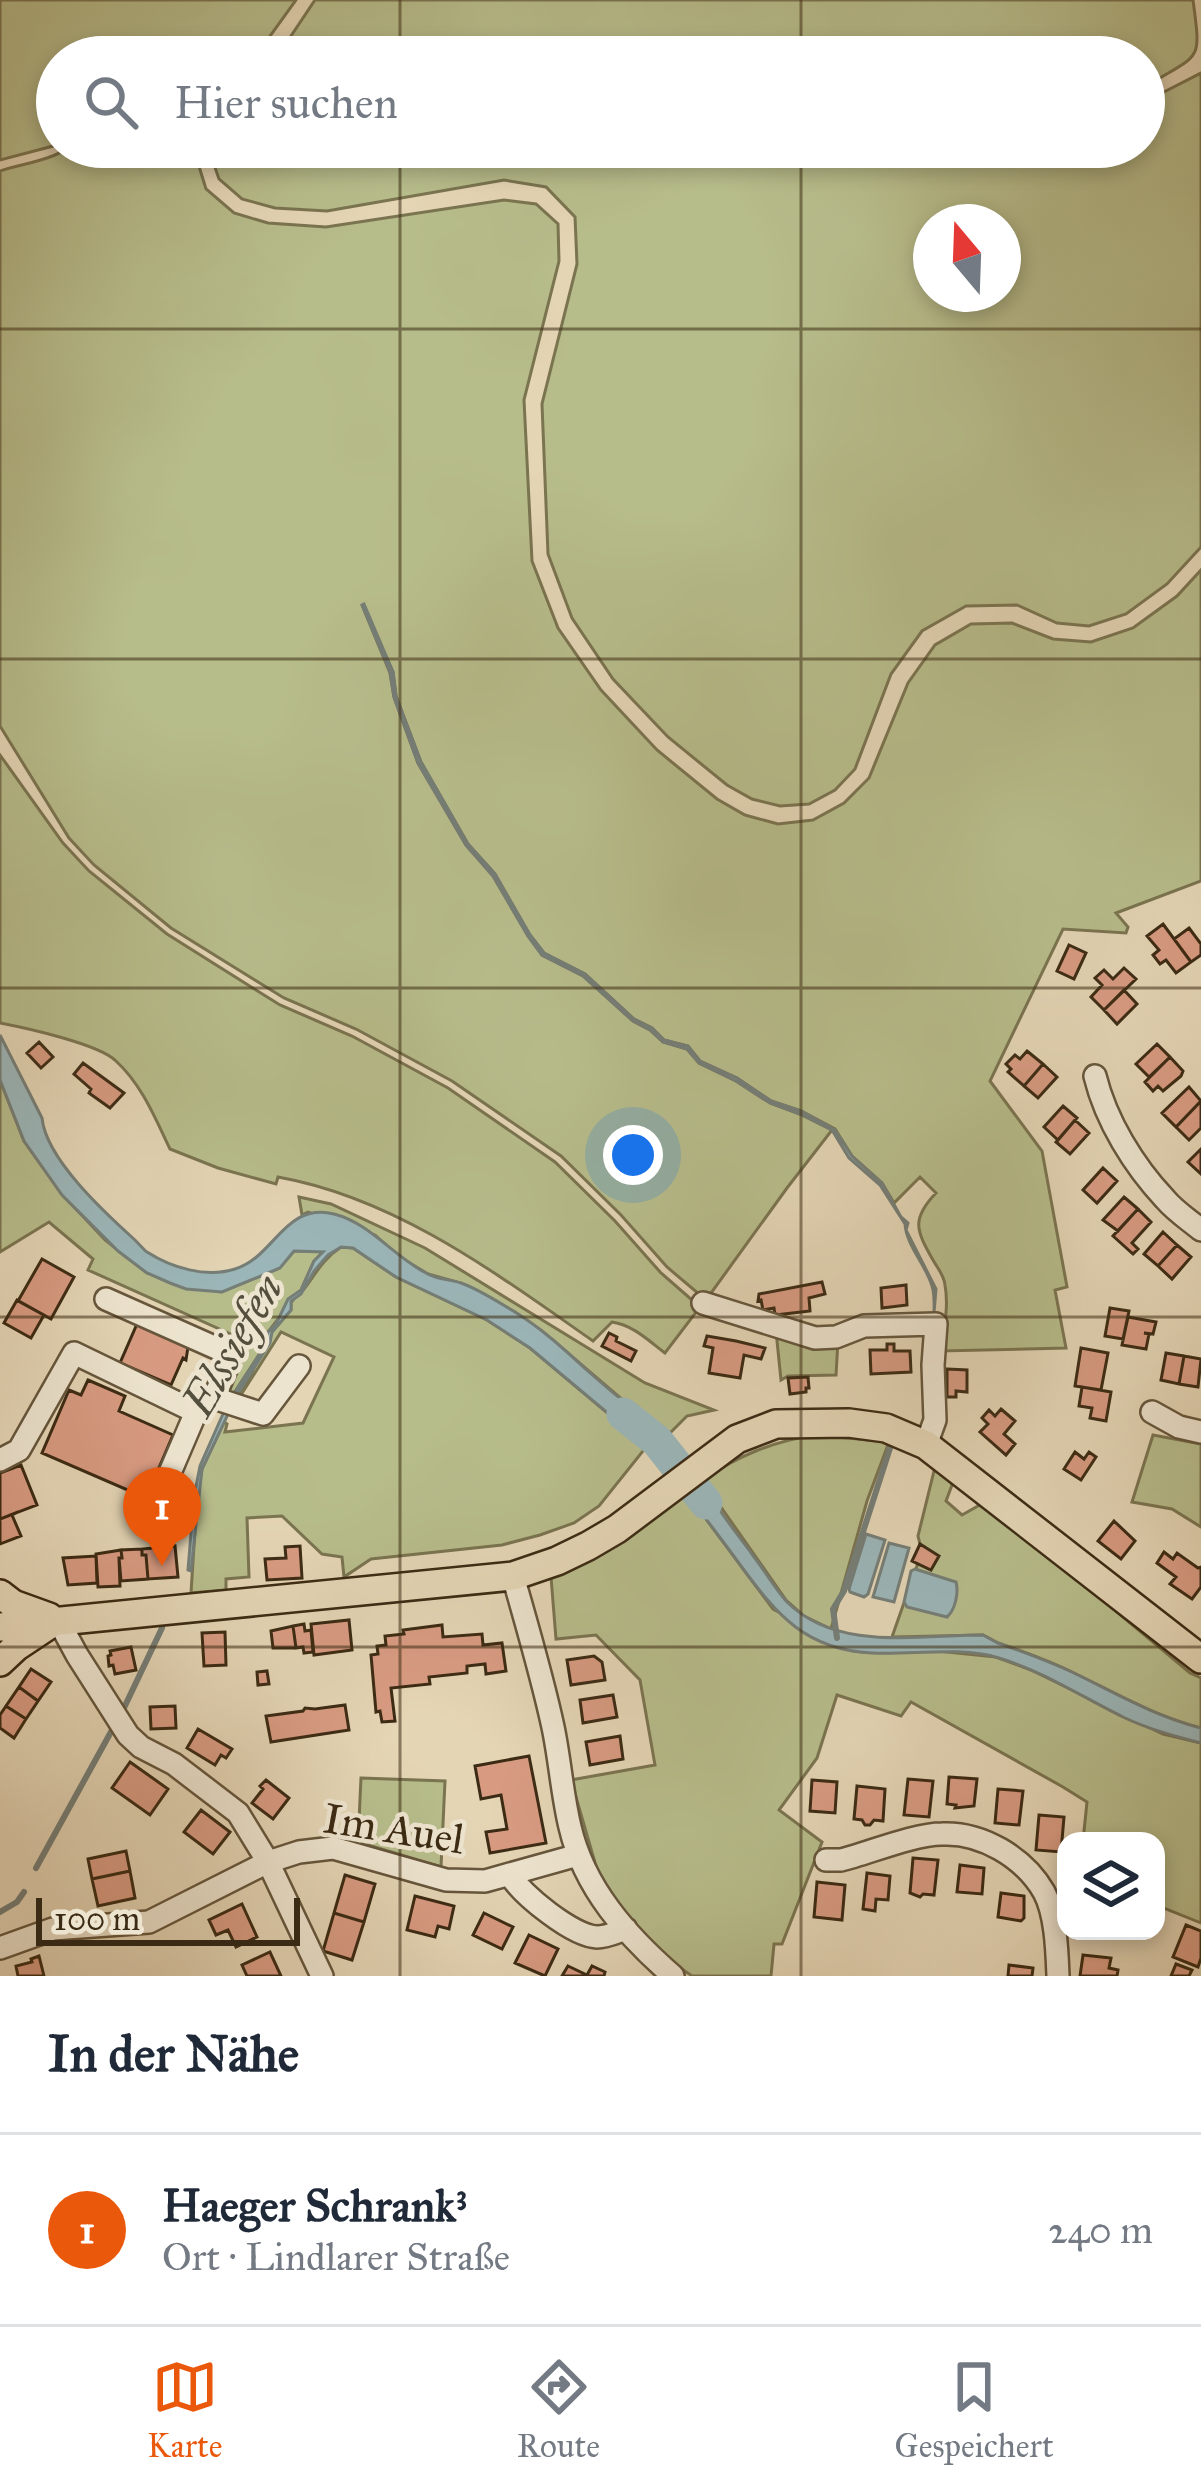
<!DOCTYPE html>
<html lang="de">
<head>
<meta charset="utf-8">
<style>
	:root { --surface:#fff; --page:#f6f6f7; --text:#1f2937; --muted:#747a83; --line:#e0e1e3; --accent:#ea580c }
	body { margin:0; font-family:"IM FELL Great Primer",serif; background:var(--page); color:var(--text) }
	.controls { position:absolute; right:36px; bottom:36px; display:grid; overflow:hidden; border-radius:24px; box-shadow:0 6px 18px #0003 }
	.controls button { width:108px; height:108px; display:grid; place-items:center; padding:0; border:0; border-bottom:3px solid var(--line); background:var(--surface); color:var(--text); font:60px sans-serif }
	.compass { position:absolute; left:913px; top:204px; width:108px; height:108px; border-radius:50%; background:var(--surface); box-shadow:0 6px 18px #0003; rotate:341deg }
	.scale { position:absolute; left:36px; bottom:30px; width:264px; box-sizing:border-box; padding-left:12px; border:6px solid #3c2b14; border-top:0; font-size:33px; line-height:42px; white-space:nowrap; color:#3c2b14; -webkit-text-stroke:9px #ede4cf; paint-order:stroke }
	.you { position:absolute; left:633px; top:1155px; width:42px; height:42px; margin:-30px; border:9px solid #fff; border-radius:50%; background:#1a73e8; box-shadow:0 0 0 18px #1a73e833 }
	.badge { display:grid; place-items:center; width:78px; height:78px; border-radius:50%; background:var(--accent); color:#fff; font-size:39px; font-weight:700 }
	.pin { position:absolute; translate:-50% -99px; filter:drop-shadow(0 3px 6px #0008) }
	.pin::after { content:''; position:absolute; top:63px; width:42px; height:36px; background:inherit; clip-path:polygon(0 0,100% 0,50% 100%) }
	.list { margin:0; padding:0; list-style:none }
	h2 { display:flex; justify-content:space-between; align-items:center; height:156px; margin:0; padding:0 48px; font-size:51px }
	h2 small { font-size:39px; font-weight:400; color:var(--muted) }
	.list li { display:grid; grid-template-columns:78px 1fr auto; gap:36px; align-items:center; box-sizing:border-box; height:192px; padding:0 48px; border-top:3px solid var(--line) }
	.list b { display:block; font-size:45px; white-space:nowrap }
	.list p { margin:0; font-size:39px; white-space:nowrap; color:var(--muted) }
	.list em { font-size:39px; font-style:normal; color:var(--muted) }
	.icon { flex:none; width:66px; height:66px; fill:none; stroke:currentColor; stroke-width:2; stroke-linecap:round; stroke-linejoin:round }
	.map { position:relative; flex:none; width:1201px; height:1976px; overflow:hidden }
	.search { position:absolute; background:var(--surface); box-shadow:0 6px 18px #0003; left:36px; right:36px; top:36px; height:132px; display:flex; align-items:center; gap:30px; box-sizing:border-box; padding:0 42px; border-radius:66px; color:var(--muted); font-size:45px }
	.sheet { height:348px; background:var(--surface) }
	nav { display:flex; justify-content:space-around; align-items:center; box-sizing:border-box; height:168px; border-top:3px solid var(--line); background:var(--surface); font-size:33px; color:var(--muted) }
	nav a { display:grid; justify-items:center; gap:6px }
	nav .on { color:var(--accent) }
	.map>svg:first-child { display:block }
</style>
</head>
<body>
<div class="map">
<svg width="1201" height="1976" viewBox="0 0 1201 1976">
	<rect width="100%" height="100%" fill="#e4d5b5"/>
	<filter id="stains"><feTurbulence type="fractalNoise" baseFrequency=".00167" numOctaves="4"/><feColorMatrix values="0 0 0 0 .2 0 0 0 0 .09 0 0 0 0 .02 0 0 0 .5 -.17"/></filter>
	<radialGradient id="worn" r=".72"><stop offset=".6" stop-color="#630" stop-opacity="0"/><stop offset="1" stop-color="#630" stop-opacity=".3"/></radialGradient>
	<path fill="#b7bc8b" stroke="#7a7450" stroke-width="3" fill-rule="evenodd" d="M0,0H296L255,57H57V145L0,160Z
		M315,0H1193C1201,61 1201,53 1155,81L1160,94L1201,73V547L1167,584L1126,614L1089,626L1057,623L1017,605L966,606L922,631L891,674L855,769L835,790L809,804L780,806L752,799L727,785L668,737L613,679L572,618L548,554L542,404L577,264L575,217L546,187L504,180L327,211L275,208L242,199L219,179L210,153L211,147H1144V57H277ZM931,222H1003V294H931Z
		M69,147H193L206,189L234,213L268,223L326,227L504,200L536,204L558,224L559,261L524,400L532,561L558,628L601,690L657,750L717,799L745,815L778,824L813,820L844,803L869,778L908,683L935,645L971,624L1012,623L1053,639L1091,642L1133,628L1177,596L1201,570V881L1116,913L1128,927L1126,933L1063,929L990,1081L1042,1151L1067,1287L1055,1290L1066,1348L940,1351C944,1329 949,1307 945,1285C944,1275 938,1269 933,1260C916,1230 911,1219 936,1193L920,1177L894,1203L882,1183L852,1156L835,1129L801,1111L771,1101L737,1078L700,1061L688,1046L664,1040L652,1028L634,1019L585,974L544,953L530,935L495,874L468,844L421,762L396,696L393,672L362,605L390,673L394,697L418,763L466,845L493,876L528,936L542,955L583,976L633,1021L650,1030L663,1042L687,1049L699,1063L736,1081L770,1103L800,1114L832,1130L787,1188L706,1300L667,1267L621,1215L561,1156L452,1081L356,1029L284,998L171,928L94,865L69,838L0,726V171C21,164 53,160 69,147Z
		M0,755L63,843L89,871L167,934L280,1005L352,1036L448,1088L555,1162L615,1221L661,1273L700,1307L665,1353C649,1341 633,1325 612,1322L593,1341C497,1274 396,1198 278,1177L276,1184L218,1168L170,1149C155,1118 142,1085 116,1061C99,1044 26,1028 0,1023Z
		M0,1080L24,1141L62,1194L105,1240L147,1273L221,1292L279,1268L294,1251H324L314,1261L301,1290L268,1332L264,1347L232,1396L226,1390L246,1341L88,1270L93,1259L49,1222L0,1252Z
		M299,1197L331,1204L425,1248L645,1383L714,1410L687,1416L666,1437L542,1331L515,1312L460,1283L428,1274L398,1256L375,1235L308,1212L302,1215Z
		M341,1247L353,1248L396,1277L487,1320L530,1348L647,1446L599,1506L574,1523L540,1535L502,1545L371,1559L344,1577L342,1557L322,1554L282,1516L247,1518L249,1577L226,1579V1590L191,1593L197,1498L202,1469L224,1422L227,1424L225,1432L303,1423L334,1357L281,1332L239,1398L236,1397L249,1378L272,1332L291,1310V1301C311,1288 315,1264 341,1247Z
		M776,1331L838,1340L836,1375L788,1376L781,1380Z
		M816,1435L889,1442L867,1501L831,1629L804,1616L786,1600L702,1480C738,1456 773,1441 816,1435Z
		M1153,1435L1201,1444V1527L1172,1509L1132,1502Z
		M936,1463L955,1477L946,1501L962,1515L985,1502L1190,1673L1201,1678V1728C1157,1717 1119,1695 1078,1675C1052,1662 1025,1652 998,1643L983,1635L892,1637L918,1563L932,1552L920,1544L918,1536Z
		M686,1492L773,1609L853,1651H937L996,1657L1031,1670L1163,1734L1201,1743V1923L1156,1905V1841H1083L1087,1802L1063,1787L911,1702L901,1716L837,1695L817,1758L779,1810L822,1842L782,1944H774L771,1976H692L669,1960L634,1927L598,1873L571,1780L655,1765L640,1680L596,1635L556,1639L551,1577L584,1561Z
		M361,1778L445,1781L441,1867L358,1842Z"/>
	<path fill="#9bb6b9" stroke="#757e77" stroke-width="3" d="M364,604L393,672L396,696L421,762L468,844L495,874L530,935L544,953L585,974L634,1019L652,1028L664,1040L688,1046L700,1061L737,1078L771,1101L801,1111L835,1130L852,1156L882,1183L901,1217L908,1223L906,1230L936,1289L934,1313C934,1308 935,1295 932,1286C926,1265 906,1245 905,1224L880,1185L849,1158L832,1130L800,1114L770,1103L736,1081L699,1063L687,1049L663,1042L650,1030L633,1021L583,976L542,955L528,936L493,876L466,845L418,763L394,697L390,672L362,605Z
		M0,1035L42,1118C46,1159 105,1213 135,1240C137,1242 145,1251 147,1252C172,1268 206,1278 235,1269C275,1257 284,1202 334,1214C370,1223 394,1257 426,1273C437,1280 449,1279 461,1283C478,1289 495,1300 510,1309C539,1326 564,1349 589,1372C614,1394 640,1415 666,1437L647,1446L530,1348L487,1320L396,1277L353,1248L341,1247L328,1255L314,1271L301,1294L291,1301V1310L272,1332L270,1343L238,1393L202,1469L191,1571L188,1570L194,1497L200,1466L227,1405L264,1347L268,1332L276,1324L288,1299L301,1290L314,1261L323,1252L294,1251L280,1268L222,1292L186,1289L170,1283L147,1273L118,1251L62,1195L24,1141L0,1080Z
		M702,1480C715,1507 736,1532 754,1557C765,1571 775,1589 787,1602C837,1652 919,1635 983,1635L998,1643C1026,1653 1052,1662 1078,1675C1119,1695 1157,1717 1201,1728V1743C1174,1736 1148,1729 1123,1717C1082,1697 1043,1671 999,1658C959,1646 913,1655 872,1653C806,1650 777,1615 741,1566C723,1541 704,1517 686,1492Z
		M866,1534L885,1540L868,1594L864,1597L850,1592L849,1589Z
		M889,1543L909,1548L894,1602L873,1597Z
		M915,1569L956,1582C959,1593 955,1610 947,1617L907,1607L904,1602L911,1571Z"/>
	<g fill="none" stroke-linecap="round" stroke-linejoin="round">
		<path stroke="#757e77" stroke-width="6" d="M837,1638L833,1609L844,1591L890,1448
			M123,1710L162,1628
			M36,1868L112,1730
			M0,1912L17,1902L24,1892"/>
		<path stroke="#9bb6b9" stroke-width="33" d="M623,1414L657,1441L706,1503"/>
	</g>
	<path fill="#d89b82" stroke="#3c2b14" stroke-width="3" d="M1163,924L1191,962L1176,973L1166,960L1160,964L1153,955L1159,950L1147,936Z
		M1189,928L1201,944V955L1191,962L1174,939Z
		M1069,945L1086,953L1074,979L1057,971Z
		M1124,968L1136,979L1104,1010L1091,997L1102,985L1095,978L1104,970L1113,979Z
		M1124,990L1137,1004L1117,1024L1104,1010Z
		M39,1042L53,1057L41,1068L27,1053Z
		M1157,1044L1170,1057L1149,1077L1136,1064Z
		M1027,1051L1043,1064L1024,1086L1008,1072L1011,1069L1006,1064L1015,1055L1020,1059Z
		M1170,1057L1183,1071L1181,1076L1163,1091L1158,1086L1153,1091L1145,1082Z
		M83,1063L124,1093L110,1108L89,1093L91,1089L74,1074Z
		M1043,1064L1057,1077L1038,1098L1024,1086Z
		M1189,1087L1201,1101L1176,1127L1162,1113Z
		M1201,1101V1128L1189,1140L1176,1127Z
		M1063,1106L1077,1118L1058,1140L1044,1127Z
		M1075,1120L1089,1133L1070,1154L1056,1142Z
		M1201,1149V1174L1188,1162Z
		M1103,1168L1117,1181L1097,1203L1083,1190Z
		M1124,1197L1138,1209L1118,1231L1103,1220Z
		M1138,1209L1151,1222L1132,1243L1138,1249L1133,1254L1113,1236Z
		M1163,1232L1177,1245L1158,1266L1144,1254Z
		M1177,1245L1191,1257L1172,1279L1158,1266Z
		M42,1259L74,1277L51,1319L18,1301Z
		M822,1282L825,1294L809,1298L810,1311L775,1315L774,1308L763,1310L761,1300L758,1301L759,1294Z
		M906,1285L907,1305L882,1308L881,1288Z
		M17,1300L44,1315L31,1338L4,1323Z
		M1110,1308L1129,1311L1123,1339L1105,1336Z
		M1128,1317L1156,1322L1153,1334L1144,1333L1149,1334L1146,1349L1122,1345Z
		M137,1324L188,1347L186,1360L183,1358L171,1385L120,1363Z
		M609,1333L617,1337L616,1341L636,1351L631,1361L602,1346Z
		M707,1336L736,1341L765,1348L761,1359L744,1355L740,1378L709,1373L713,1348L704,1346Z
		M887,1344H894V1351H910L911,1372L871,1374L870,1350H887Z
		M1081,1348L1108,1353L1101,1390L1075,1386Z
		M1166,1353L1184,1356L1179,1384L1161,1380Z
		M1184,1356L1201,1359L1198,1387L1179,1384Z
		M947,1369L967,1370V1392L956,1391V1397H947Z
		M808,1377L809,1388H806V1392L790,1394L788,1378Z
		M88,1380L125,1396L119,1411L173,1435L146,1498L42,1453L69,1390L81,1395Z
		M1082,1387L1111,1392L1106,1421L1090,1418L1092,1408L1079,1406Z
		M1001,1409L1015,1421L1004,1434L1015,1444L1006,1455L980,1432L988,1424L982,1418L989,1410L995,1416Z
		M1075,1452L1084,1459L1089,1452L1096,1457L1081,1480L1064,1469Z
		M21,1465L37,1505L0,1519V1473Z
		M18,1512L12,1515L21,1536L0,1544V1519Z
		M1114,1521L1135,1541L1121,1559L1098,1541Z
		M920,1544L939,1556L931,1570L912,1561Z
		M175,1546L178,1577L148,1579L146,1555H142V1549Z
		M300,1546L302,1578L267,1580L265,1559L286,1558L285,1547Z
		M142,1549V1555H146L148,1579L121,1581L119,1558H122L121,1550Z
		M121,1550L122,1558H119L120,1586L98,1587L96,1554Z
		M1164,1552L1173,1559L1177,1553L1198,1568L1201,1567V1587L1192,1599L1170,1584L1176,1577L1157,1563Z
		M96,1556L97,1583L68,1585L63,1558Z
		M349,1620L352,1650L314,1655L311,1624Z
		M304,1624L305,1631L311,1630L313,1652L304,1653L303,1647L296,1648L293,1626Z
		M442,1625L443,1637L482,1634L483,1645L502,1643L506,1671L486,1674L485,1664L467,1666V1673L429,1677L430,1684L391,1688L395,1721L382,1722L380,1711L376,1712L371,1655L378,1654L377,1646L386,1645L385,1636L404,1634L403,1630Z
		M293,1626L296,1648H273L271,1631Z
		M225,1632L226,1665L204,1666L202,1633Z
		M131,1647L136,1670L115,1674L113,1665L109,1666L108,1656L111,1655L110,1651Z
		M594,1656L602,1662L605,1680L571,1685L567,1660Z
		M31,1669L51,1682L38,1701L19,1687Z
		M267,1671L269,1684L258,1685L257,1672Z
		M19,1687L38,1701L26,1719L6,1706Z
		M613,1695L617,1717L583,1723L580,1700Z
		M345,1705L349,1730L271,1742L266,1716L303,1711L305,1708L315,1709Z
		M6,1706L26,1719L14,1738L0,1728V1715Z
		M175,1706L176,1728L151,1729L150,1707Z
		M198,1729L232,1749L226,1758L221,1755L215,1765L187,1748Z
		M620,1736L623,1759L590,1765L586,1742Z
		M529,1756L546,1843L490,1853L486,1832L507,1829L501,1795L481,1799L475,1766Z
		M130,1762L168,1789L150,1815L112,1788Z
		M949,1777L977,1779L974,1806L955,1808L956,1805L947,1804Z
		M908,1779L933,1781L929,1817L904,1815Z
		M266,1780L289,1798L273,1819L252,1803L263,1789L260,1786Z
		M812,1780L837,1782L835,1813L810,1811Z
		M857,1786L885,1789L883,1821L874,1820L870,1825H865L862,1820L854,1819Z
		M998,1789L1023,1791L1019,1825L995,1823Z
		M201,1810L230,1832L213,1854L184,1832Z
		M1039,1815L1064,1817L1061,1852L1036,1850Z
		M126,1851L130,1871L92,1879L88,1859Z
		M913,1858L938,1860L934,1895L923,1894L920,1897L910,1893Z
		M960,1865L984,1868L982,1894L957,1892Z
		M130,1871L135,1898L98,1906L92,1879Z
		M867,1873L890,1876L888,1900L876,1899L875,1911L863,1909Z
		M345,1875L375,1884L364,1922L334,1913Z
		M817,1882L845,1885L842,1920L814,1917Z
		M1001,1893L1024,1896V1918L1021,1921L998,1917Z
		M415,1896L454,1906L449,1929L438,1926L435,1937L407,1930Z
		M242,1904L257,1937L236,1947L228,1930L216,1935L209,1920Z
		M334,1913L364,1922L352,1960L323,1951Z
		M484,1913L513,1927L502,1949L473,1935Z
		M1186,1925L1201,1931V1958L1198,1967L1173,1957Z
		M529,1935L558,1949L545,1976L515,1963Z
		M270,1952L281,1976H247L242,1965Z
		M1083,1955L1111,1958L1109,1968L1118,1970L1117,1976H1080Z
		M39,1956L44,1976H18L16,1966L32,1962L31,1959Z
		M1176,1964L1192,1970L1189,1976H1171Z
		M1009,1965L1033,1968L1032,1976H1008Z
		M568,1966L587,1975L592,1966L605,1972L604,1976H562Z"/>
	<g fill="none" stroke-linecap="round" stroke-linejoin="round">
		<defs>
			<path id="minor" d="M1095,1076C1106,1121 1134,1166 1165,1199C1175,1211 1189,1220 1201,1230
				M703,1303L815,1338L836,1337L864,1326L936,1324L933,1365L935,1420L926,1445
				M214,1398L263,1414L299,1366
				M1152,1412L1179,1427L1201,1432
				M0,1460L19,1450L74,1353L196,1412L214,1398L232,1355L106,1299
				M160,1496L196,1412
				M513,1576C527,1626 542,1676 553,1727C560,1760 562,1794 570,1827C584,1888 627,1936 673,1976
				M58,1620L77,1655L128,1735L141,1747L174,1764L238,1813L268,1862L322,1976
				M826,1860H841C869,1853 914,1834 942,1834C981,1832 1024,1857 1044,1892C1056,1914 1057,1951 1058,1976
				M510,1875C522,1895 573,1936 597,1937C607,1937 617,1932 626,1929
				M0,1948L53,1929L149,1922L268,1862L299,1852L333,1848L446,1880L485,1881L578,1855"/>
			<path id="major" d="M0,1594L13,1604L49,1617
				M0,1627L513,1576L557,1561L588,1546L617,1529L737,1439L776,1424L849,1423L886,1428L926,1445L1201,1659
				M0,1662L16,1647L49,1625"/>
		</defs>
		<use href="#minor" stroke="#66563c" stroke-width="26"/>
		<use href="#major" stroke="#3c2b14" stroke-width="32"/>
		<use href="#minor" stroke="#ede4cf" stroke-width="21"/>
		<use href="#major" stroke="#e4d5b5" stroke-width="27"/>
	</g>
	<path fill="none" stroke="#3c2b14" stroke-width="3" stroke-opacity="0.55" d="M400,0V57M801,0V57M400,147V1976M801,147V1976M0,329H1201M0,659H1201M0,988H1201M0,1317H1201M0,1647H1201"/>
	<g text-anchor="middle" stroke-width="9" stroke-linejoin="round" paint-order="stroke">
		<g font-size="42" fill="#3c2b14" stroke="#ede4cf">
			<text transform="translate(394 1828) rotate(9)" y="15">Im Auel</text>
		</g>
		<g font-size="45" font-style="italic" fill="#544e3d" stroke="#ede4cf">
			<text transform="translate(232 1345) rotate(-60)" y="16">Elssiefen</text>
		</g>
	</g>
	<rect width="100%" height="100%" filter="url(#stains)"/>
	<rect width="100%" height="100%" fill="url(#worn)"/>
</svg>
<div class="controls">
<button><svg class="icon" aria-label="layers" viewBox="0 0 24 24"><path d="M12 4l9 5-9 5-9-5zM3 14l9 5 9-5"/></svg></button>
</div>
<svg class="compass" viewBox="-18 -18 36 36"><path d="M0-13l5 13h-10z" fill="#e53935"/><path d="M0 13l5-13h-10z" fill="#747a83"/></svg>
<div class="scale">100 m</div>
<div class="you"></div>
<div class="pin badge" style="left:162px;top:1566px">1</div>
<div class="search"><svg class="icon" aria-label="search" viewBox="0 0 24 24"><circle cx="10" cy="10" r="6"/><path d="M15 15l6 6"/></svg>Hier suchen</div>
</div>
<section class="sheet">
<h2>In der Nähe<small></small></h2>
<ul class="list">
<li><span class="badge">1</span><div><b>Haeger Schrank³</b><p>Ort · Lindlarer Straße</p></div><em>240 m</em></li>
</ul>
</section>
<nav>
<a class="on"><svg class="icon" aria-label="map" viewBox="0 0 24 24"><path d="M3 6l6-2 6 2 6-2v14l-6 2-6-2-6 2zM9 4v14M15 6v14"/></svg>Karte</a>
<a><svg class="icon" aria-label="directions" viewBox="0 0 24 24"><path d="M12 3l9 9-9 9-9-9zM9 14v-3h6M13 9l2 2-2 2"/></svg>Route</a>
<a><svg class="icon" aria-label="saved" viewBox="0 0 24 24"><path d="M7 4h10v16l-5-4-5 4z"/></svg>Gespeichert</a>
</nav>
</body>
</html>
